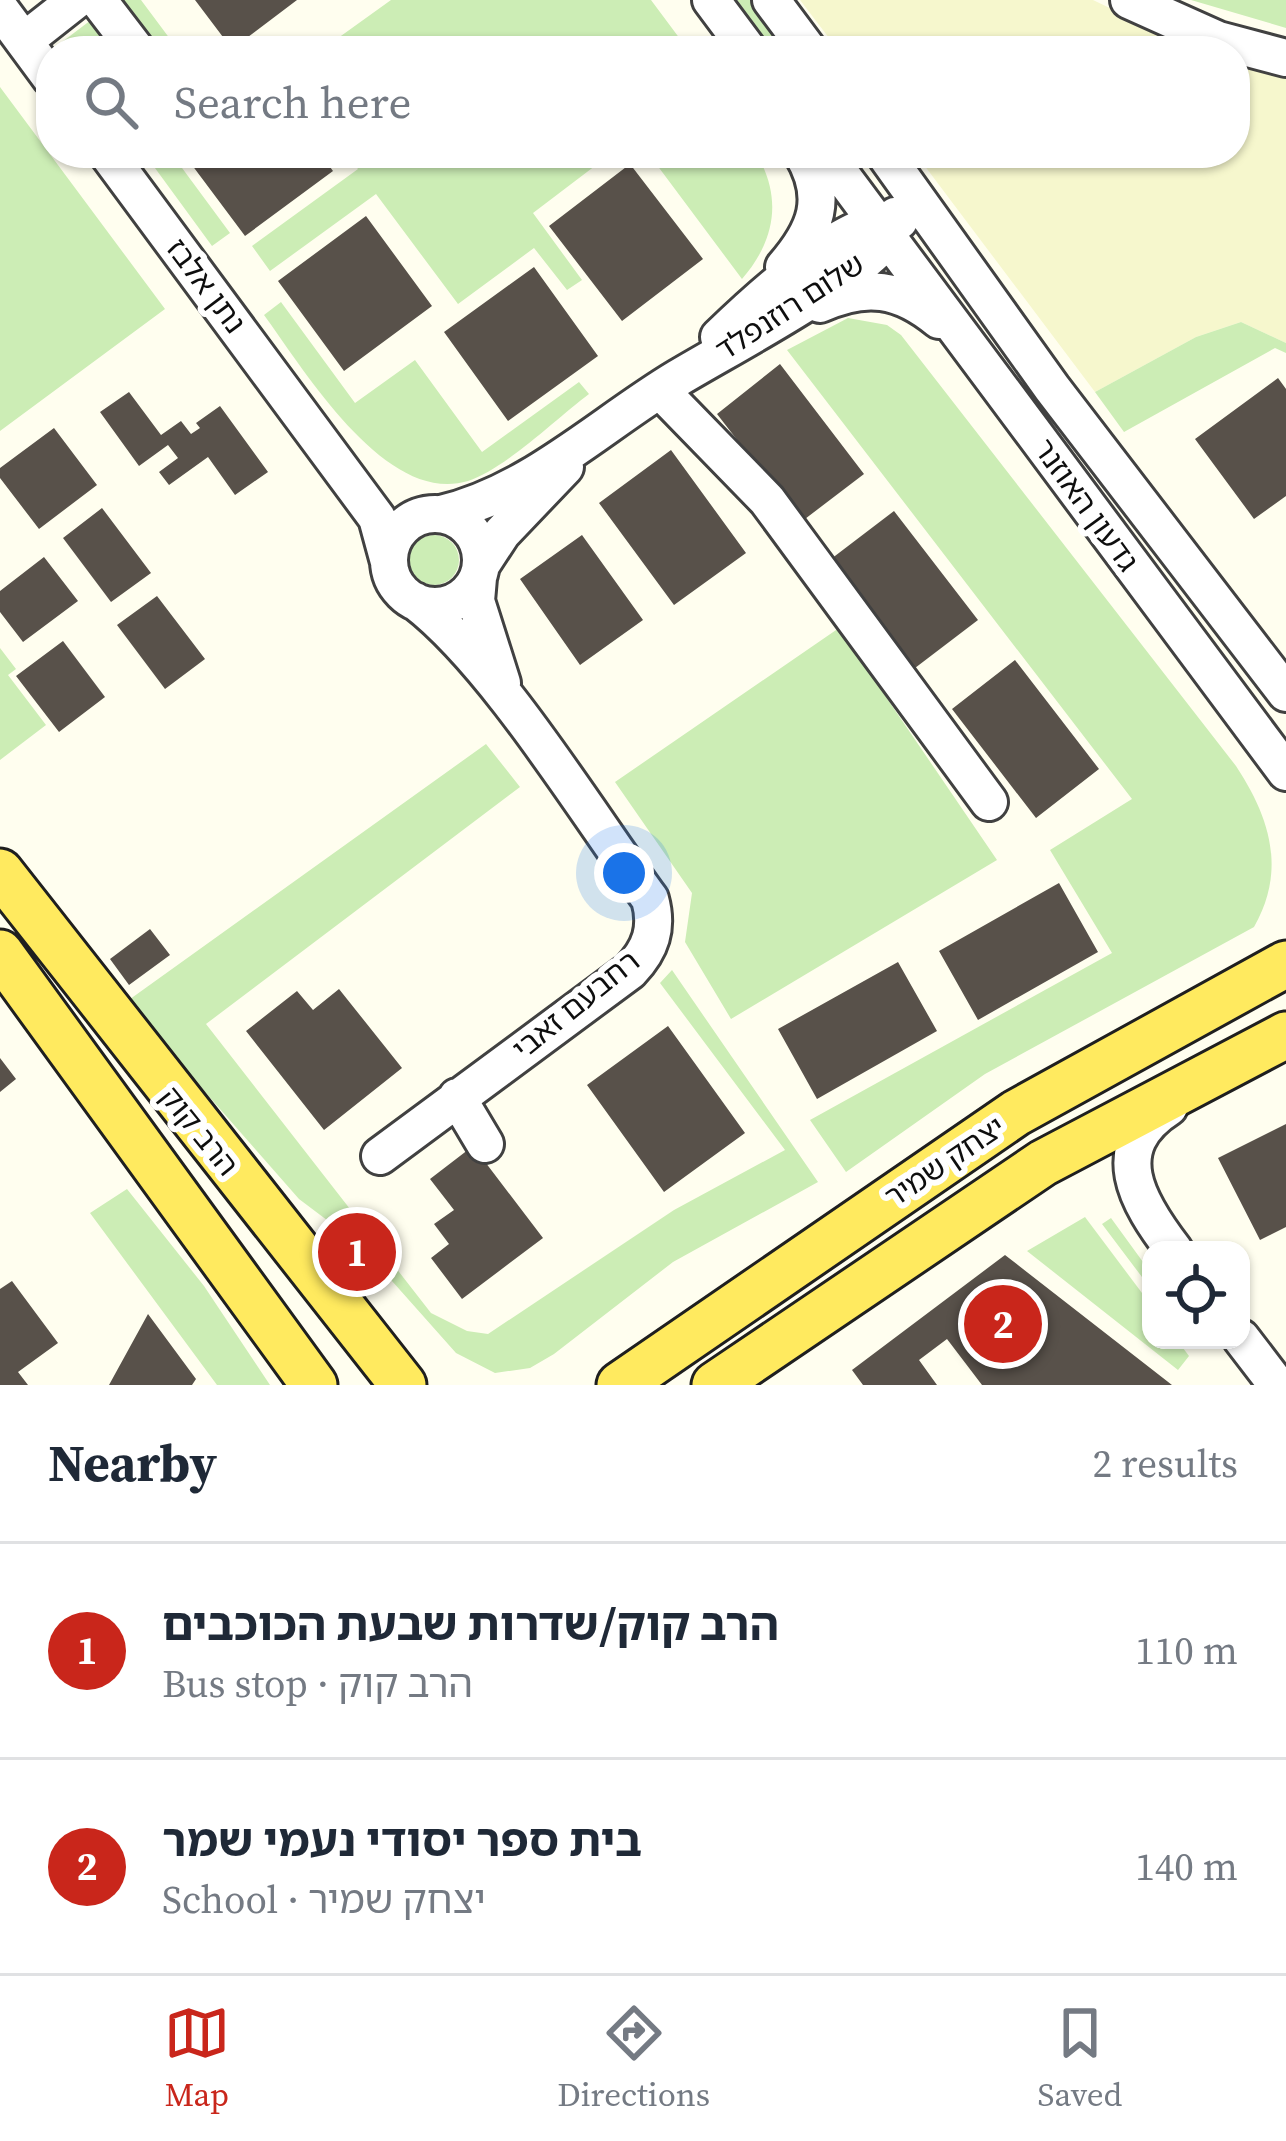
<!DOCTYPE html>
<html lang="en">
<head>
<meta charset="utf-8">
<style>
	:root { --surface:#fff; --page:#f2f2f3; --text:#1f2937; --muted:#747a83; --line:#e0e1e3; --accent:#c9261b }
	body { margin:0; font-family:"Source Serif 4","Noto Sans Hebrew",serif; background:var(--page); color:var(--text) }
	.controls { position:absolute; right:36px; bottom:36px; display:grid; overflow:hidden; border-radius:24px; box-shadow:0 3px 9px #0004 }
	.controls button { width:108px; height:108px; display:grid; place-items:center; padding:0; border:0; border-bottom:3px solid var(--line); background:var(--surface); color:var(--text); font:60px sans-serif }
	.you { position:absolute; left:624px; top:873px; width:42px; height:42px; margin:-30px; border:9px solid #fff; border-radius:50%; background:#1a73e8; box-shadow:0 0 0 18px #1a73e833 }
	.badge { display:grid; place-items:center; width:78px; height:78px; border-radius:50%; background:var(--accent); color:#fff; font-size:39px; font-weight:700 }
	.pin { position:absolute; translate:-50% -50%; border:6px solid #fff; box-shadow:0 3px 12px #0006 }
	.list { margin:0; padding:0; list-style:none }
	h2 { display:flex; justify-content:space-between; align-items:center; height:156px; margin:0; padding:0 48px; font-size:51px }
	h2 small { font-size:39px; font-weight:400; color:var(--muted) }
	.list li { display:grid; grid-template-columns:78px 1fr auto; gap:36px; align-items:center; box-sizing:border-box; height:216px; padding:0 48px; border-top:3px solid var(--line) }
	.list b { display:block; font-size:45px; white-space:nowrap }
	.list p { margin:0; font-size:39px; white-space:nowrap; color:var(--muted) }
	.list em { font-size:39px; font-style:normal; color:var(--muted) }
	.icon { flex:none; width:66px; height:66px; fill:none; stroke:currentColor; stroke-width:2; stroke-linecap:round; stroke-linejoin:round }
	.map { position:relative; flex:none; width:1286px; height:1385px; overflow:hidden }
	.search { position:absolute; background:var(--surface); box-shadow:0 3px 9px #0004; left:36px; right:36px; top:36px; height:132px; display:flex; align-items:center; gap:30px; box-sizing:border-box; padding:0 42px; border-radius:48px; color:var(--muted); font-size:45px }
	.sheet { height:588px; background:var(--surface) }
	nav { display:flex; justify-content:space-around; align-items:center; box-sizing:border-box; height:168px; border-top:3px solid var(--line); background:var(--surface); font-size:33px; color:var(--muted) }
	nav a { display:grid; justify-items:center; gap:6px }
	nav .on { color:var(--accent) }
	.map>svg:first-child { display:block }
</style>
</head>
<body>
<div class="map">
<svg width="1286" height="1385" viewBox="0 0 1286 1385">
	<rect width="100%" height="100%" fill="#fffeef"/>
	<path fill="#f6f7cd" d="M800,0H1093L1181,42L1216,51H839Z
		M1235,56L1286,70V343L1241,322L1196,337L1095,392L915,153H1235Z"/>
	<path fill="#ccedb5" d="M119,0H141L179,51H156Z
		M391,0H651L689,51H320Z
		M730,0H753L792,51H768Z
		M1191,0H1286V28Z
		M95,17L121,51H68L62,42Z
		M0,87L165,309L0,431Z
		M144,153H171L230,233L212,246Z
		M346,153H612L533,213L582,280L567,290L534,248L458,304L376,194L270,271L252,246L358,169Z
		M648,153H756C783,198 775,241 742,279Z
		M281,302L355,403L415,360L482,452L579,382L589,394C557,418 505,469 468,481C386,506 305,371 264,315Z
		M848,318L887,325L901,335L1236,766C1271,819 1286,871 1254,927L985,1074L846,1172L810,1120L1112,953L1050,850L1132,799L787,350Z
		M1241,322L1286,343V353L1275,348L1124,432L1095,392L1196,337Z
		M409 560a25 25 0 1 1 50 0a25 25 0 1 1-50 0Z
		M839,628L997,860L731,1019L685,942L692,893L615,782Z
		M0,648L16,669L8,675L46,725L0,760Z
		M486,744L520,787L206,1024L431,1313L467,1331L488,1334L674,1210L785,1150L660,983L672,970L818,1182L673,1262L554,1354L530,1368L495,1373L456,1353L360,1245L299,1199L126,1002Z
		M127,1189L204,1286L270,1385H217L90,1213Z
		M1085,1217L1151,1305V1340H1177L1189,1356L1178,1370L1027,1251Z
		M1111,1218L1151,1273V1289L1102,1224Z"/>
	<path fill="#58514a" d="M195,0H297L232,49Z
		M183,153H320L333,171L245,236Z
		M630,164L703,259L622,321L549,226Z
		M366,216L432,306L344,371L278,281Z
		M534,267L598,356L508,421L444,332Z
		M780,364L864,474L801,522L717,414Z
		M1278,378L1286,389V496L1254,519L1195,439Z
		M129,392L161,435L181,421L191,434L200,428L196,423L220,406L268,472L235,495L208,457L169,485L159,472L178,458L168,445L139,466L100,412Z
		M54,428L97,485L39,529L0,478V468Z
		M671,450L746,553L674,605L599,503Z
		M102,508L151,573L111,602L63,538Z
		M894,511L978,620L915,668L831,559Z
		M582,535L643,620L580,665L520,579Z
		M44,557L78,601L23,642L0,612V591Z
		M157,596L205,659L165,689L117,625Z
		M63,641L105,697L59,732L16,676Z
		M1015,660L1099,769L1036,818L952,709Z
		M1059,883L1098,952L978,1020L939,951Z
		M150,929L170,955L129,985L110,959Z
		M898,962L937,1031L817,1099L778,1029Z
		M339,989L402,1068L324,1130L246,1031L297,991L313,1010Z
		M668,1026L745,1133L664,1192L587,1085Z
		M0,1058L16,1079L0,1092Z
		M1286,1124V1227L1260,1240L1218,1158Z
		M473,1146L543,1238L462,1299L431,1258L449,1244L434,1224L454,1210L430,1179Z
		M1005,1255L1172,1385H982L947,1339L919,1360L937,1385H863L852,1370Z
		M12,1281L58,1343L18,1372L28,1385H0V1289Z
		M148,1314L196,1379L192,1385H109Z"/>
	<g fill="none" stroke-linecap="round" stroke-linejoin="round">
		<defs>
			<path id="minor" d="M98,0L137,51
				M711,0L749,51
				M771,0L809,51
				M1129,0L1218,40L1286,58
				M0,9L51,78
				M24,41L76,0
				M107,153L377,518L389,562
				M825,153L1286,772
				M884,153L1052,388L1286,693
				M784,267C816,230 829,198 802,153
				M820,304C866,283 900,288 939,320
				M719,337C754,303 850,213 899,221
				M660,390L767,500L989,802
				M441,514C531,493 601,424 678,378C735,344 832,294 878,249C887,240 891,228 895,216
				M389 560a46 46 0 1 1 92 0a46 46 0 1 1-92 0Z
				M481,565L502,533L565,467
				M478,578L476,601L502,683
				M457,1097L485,1144
				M1169,1107C1105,1148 1137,1202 1174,1250
				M380,1156L630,971C651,949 658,928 650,899C587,813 496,663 415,601
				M1241,1338L1277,1385"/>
			<path id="major" d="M0,872L403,1385
				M0,953L314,1385
				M620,1385L1016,1113L1286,964
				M715,1385L1043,1163L1286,1035"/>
		</defs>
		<use href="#minor" stroke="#414141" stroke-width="42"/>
		<use href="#major" stroke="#1f1f1f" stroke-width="51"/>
		<use href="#minor" stroke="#fff" stroke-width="36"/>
		<use href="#major" stroke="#ffea5f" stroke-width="45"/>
	</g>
	<g text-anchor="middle" stroke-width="12" stroke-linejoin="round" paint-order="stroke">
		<g font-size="30" fill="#0e0e0e" stroke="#fff">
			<text transform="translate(206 286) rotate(53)" y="10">נתן אלבז</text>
			<text transform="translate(790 307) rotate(-33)" y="10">שלום רוזנפלד</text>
			<text transform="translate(1086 505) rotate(54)" y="10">גדעון האוזנר</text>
			<text transform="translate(576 1005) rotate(-39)" y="10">רחבעם זאבי</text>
			<text transform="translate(199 1131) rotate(51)" y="10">הרב קוק</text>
			<text transform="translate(945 1162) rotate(-34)" y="10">יצחק שמיר</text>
		</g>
	</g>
</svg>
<div class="controls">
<button><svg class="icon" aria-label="locate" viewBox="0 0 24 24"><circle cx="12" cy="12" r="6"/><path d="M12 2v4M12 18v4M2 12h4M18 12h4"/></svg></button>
</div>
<div class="you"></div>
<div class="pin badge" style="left:357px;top:1252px">1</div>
<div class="pin badge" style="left:1003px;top:1324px">2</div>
<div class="search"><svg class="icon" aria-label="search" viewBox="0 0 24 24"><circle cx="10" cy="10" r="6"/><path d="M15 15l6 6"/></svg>Search here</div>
</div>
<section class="sheet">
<h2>Nearby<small>2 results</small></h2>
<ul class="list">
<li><span class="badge">1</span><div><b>הרב קוק/שדרות שבעת הכוכבים</b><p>Bus stop · הרב קוק</p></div><em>110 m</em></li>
<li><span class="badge">2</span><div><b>בית ספר יסודי נעמי שמר</b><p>School · יצחק שמיר</p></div><em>140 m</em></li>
</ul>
</section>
<nav>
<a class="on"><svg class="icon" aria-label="map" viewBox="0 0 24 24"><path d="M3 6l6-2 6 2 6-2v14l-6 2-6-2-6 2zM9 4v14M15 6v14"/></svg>Map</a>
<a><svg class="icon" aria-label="directions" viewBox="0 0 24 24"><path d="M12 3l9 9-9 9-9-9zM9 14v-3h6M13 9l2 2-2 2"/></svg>Directions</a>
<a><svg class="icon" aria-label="saved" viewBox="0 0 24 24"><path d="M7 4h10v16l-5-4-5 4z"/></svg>Saved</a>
</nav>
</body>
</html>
